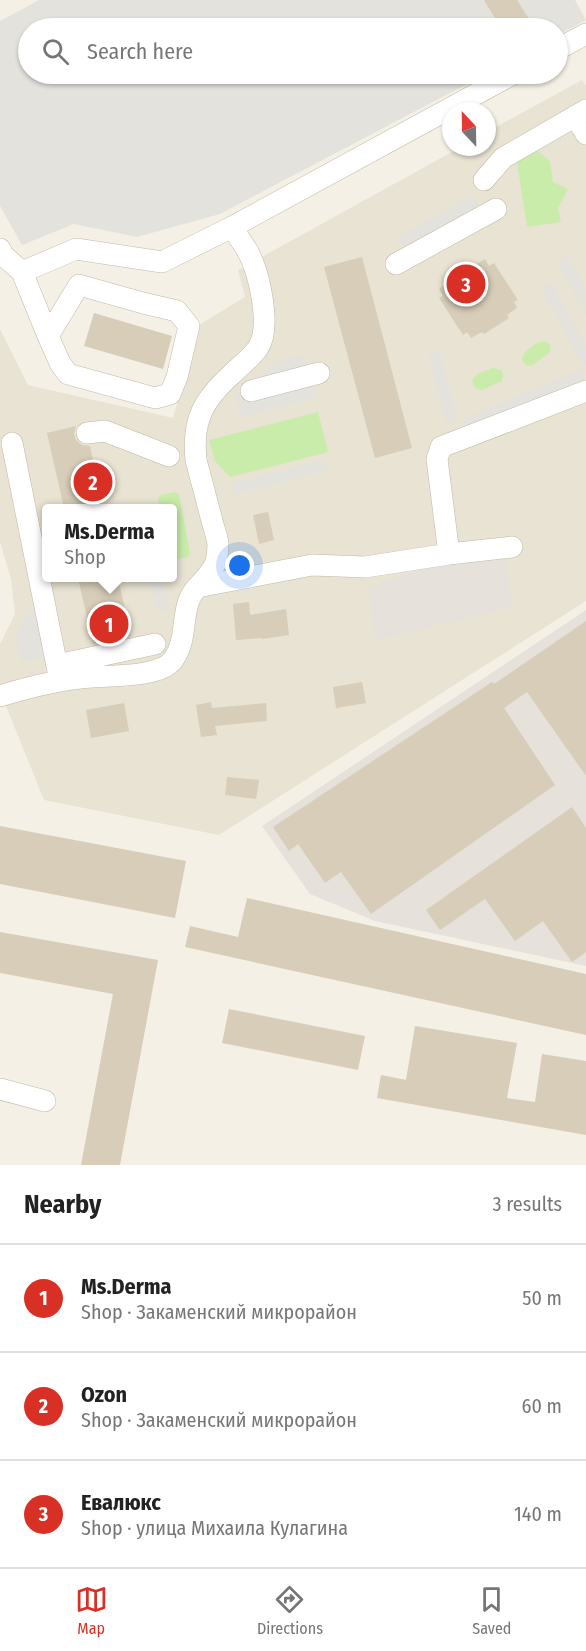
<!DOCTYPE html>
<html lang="en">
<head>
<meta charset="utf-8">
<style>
	:root { --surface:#fff; --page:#f6f6f6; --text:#222; --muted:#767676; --line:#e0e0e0; --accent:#d93025 }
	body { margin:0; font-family:"Fira Sans Condensed",sans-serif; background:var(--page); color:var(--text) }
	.compass { position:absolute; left:442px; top:102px; width:54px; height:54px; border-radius:50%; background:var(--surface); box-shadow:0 2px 4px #0004; rotate:338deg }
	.you { position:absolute; left:240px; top:566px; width:21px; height:21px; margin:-15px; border:4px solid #fff; border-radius:50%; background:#1a73e8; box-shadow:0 0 0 9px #1a73e833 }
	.badge { display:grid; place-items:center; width:39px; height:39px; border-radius:50%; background:var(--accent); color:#fff; font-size:20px; font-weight:700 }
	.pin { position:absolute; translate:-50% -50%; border:3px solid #fff; box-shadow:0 2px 6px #0006 }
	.popup { position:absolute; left:42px; top:504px; width:135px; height:78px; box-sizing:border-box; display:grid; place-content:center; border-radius:6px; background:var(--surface); filter:drop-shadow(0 2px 4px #0005); font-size:20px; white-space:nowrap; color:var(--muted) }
	.popup b { font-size:22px; color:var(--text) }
	.popup::after { content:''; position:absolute; left:50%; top:100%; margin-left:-12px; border:12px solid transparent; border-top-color:var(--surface) }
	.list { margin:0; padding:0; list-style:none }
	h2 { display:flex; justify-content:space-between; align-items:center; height:78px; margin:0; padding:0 24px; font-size:26px }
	h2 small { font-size:20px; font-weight:400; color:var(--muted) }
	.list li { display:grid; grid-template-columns:39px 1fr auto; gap:18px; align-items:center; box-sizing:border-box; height:108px; padding:0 24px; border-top:2px solid var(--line) }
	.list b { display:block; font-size:22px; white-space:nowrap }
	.list p { margin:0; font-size:20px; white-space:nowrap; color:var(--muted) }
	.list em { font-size:20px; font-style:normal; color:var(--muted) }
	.icon { flex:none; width:33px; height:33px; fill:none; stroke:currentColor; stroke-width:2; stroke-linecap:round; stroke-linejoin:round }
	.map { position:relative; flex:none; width:586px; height:1165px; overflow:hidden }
	.search { position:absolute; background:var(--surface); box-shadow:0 2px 4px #0004; left:18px; right:18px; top:18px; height:66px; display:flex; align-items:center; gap:15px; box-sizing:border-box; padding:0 21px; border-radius:33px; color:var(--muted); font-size:22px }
	.sheet { height:402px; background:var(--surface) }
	nav { display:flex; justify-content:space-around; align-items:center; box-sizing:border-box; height:84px; border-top:2px solid var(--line); background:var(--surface); font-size:16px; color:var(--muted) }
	nav a { display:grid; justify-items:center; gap:3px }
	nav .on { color:var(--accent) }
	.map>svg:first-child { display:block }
</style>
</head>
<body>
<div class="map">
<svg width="586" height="1165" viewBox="0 0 586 1165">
	<rect width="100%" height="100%" fill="#f4f0e5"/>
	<path fill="#e8e3d2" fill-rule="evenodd" d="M582,80L586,86V601L219,835L44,800L6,706L0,686V644L15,614L11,579L0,542V329L28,385L173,418L199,325L245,297L238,270L461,147H487V132ZM46,508H172V578H46Z"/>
	<path fill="#e6e1da" d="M505,557L512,607L376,640L368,587L442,564Z
		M586,610V966L375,921L310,894L262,826Z"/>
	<path fill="#c9ecaa" d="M535,149L550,161L553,182L568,189L558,208L561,222L527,227L517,162Z
		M543,341L550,344L551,351L533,365L526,366L522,360C523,351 535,343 543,341Z
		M493,368L501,370L503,373L502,381L482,390L475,388L472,381C475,373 486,371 493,368Z
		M318,412L328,452L230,477L215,461L209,440Z
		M175,492L179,495L190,553L188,557L173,560H172V508H160L158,499L160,495Z"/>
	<path fill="#e4e2dd" d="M39,0H575L586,20L558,35V28H28V74H486L220,214L137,237L74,224L22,245L0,206V21Z
		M473,195L479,207L404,248L398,237Z
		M568,257L586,291V315L557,262Z
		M551,282L586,346V364L583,365L541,288Z
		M439,349L458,420L446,423L428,352Z
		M304,354L315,398L240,417L235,395L277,361Z
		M581,370L584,379L468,427L464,418Z
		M325,459L328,470L235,494L233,483Z
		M150,578H162L169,610L157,612Z
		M38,611L48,656L21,662L16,636L27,613Z"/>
	<path fill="#d7cdb9" d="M484,0H517L529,19L512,28H501Z
		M362,257L412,448L375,458L324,267Z
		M485,259L489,266L494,263L518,300L514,302L517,308L507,315L509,318L484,334L482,332L471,338L467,332L463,335L439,298L443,296L439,289L449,282L448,279L473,263L474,266Z
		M94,313L172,336L163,369L84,346Z
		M76,426L74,434L76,440L82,445L90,446L103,508H64L47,433Z
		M268,512L274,540L259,544L253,515Z
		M78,578H118L131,636L93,644Z
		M249,602L250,615L286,609L289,635L262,639L261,638L236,640L233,604Z
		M586,621V776L527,692L504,708L555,785L371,914L341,872L325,883L298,844L289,851L273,827L492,682L494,684Z
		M362,682L366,703L336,708L333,687Z
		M211,702L212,708L266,703L267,721L215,726L217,735L201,737L196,705Z
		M124,703L129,731L91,738L86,710Z
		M227,777L259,780L256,799L225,795Z
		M572,807L586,828V952L572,962L543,921L515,941L485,899L440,930L426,910Z
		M0,826L186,861L175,918L0,884Z
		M247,898L586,974V1035L185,947L190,926L238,937Z
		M0,932L158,960L120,1165H81L113,994L0,973Z
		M229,1009L365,1036L358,1070L222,1043Z
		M415,1026L517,1043L507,1098L535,1102L542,1054L586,1061V1135L377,1098L381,1075L406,1080Z"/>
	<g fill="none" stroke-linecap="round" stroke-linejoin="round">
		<defs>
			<path id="minor" d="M558,49L586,34
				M575,116L586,134
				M484,180L503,158L586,110
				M0,249L3,255L22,272L76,249L162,262L232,227L513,74
				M396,264L496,209
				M22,272L48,336
				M79,285L143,303L177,311L189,326L177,377L170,394L155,398L68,374L60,363L48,336Z
				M251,391L319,373
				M87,433L105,431L169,456
				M12,443L60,681
				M449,554L437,459L441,447L586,391
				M197,587L312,565L365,567L449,554L512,547
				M57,665L155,644
				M0,696C26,688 53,681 80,678C103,675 159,679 173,660C186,642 182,623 188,603C192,587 209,580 216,562C217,557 218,550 218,544C217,535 213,526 211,517C206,498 201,479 196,460C192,420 203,400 232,374C240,366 251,358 258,348C272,327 259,271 247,250C242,242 237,235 232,227
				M0,1089L45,1101"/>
		</defs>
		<use href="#minor" stroke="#c0b9a6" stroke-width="22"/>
		<use href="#minor" stroke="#fff" stroke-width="21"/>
	</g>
</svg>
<svg class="compass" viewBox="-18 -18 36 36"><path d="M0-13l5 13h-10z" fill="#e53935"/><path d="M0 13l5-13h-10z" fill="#767676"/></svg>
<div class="you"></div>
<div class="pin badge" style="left:109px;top:624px">1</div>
<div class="popup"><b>Ms.Derma</b>Shop</div>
<div class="pin badge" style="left:93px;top:482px">2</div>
<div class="pin badge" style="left:466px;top:284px">3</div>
<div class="search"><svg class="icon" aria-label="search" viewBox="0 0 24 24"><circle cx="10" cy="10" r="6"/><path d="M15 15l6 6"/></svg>Search here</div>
</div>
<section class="sheet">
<h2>Nearby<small>3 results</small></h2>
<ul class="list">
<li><span class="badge">1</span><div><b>Ms.Derma</b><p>Shop · Закаменский микрорайон</p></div><em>50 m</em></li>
<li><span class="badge">2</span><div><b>Ozon</b><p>Shop · Закаменский микрорайон</p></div><em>60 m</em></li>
<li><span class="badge">3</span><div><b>Евалюкс</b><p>Shop · улица Михаила Кулагина</p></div><em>140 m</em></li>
</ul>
</section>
<nav>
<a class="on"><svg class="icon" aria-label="map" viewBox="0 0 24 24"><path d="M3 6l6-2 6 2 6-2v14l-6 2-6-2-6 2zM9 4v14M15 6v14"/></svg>Map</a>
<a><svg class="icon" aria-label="directions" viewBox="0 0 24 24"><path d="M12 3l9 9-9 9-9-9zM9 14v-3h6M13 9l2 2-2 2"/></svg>Directions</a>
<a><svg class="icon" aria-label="saved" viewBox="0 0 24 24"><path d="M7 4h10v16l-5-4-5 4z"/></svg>Saved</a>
</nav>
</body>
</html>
